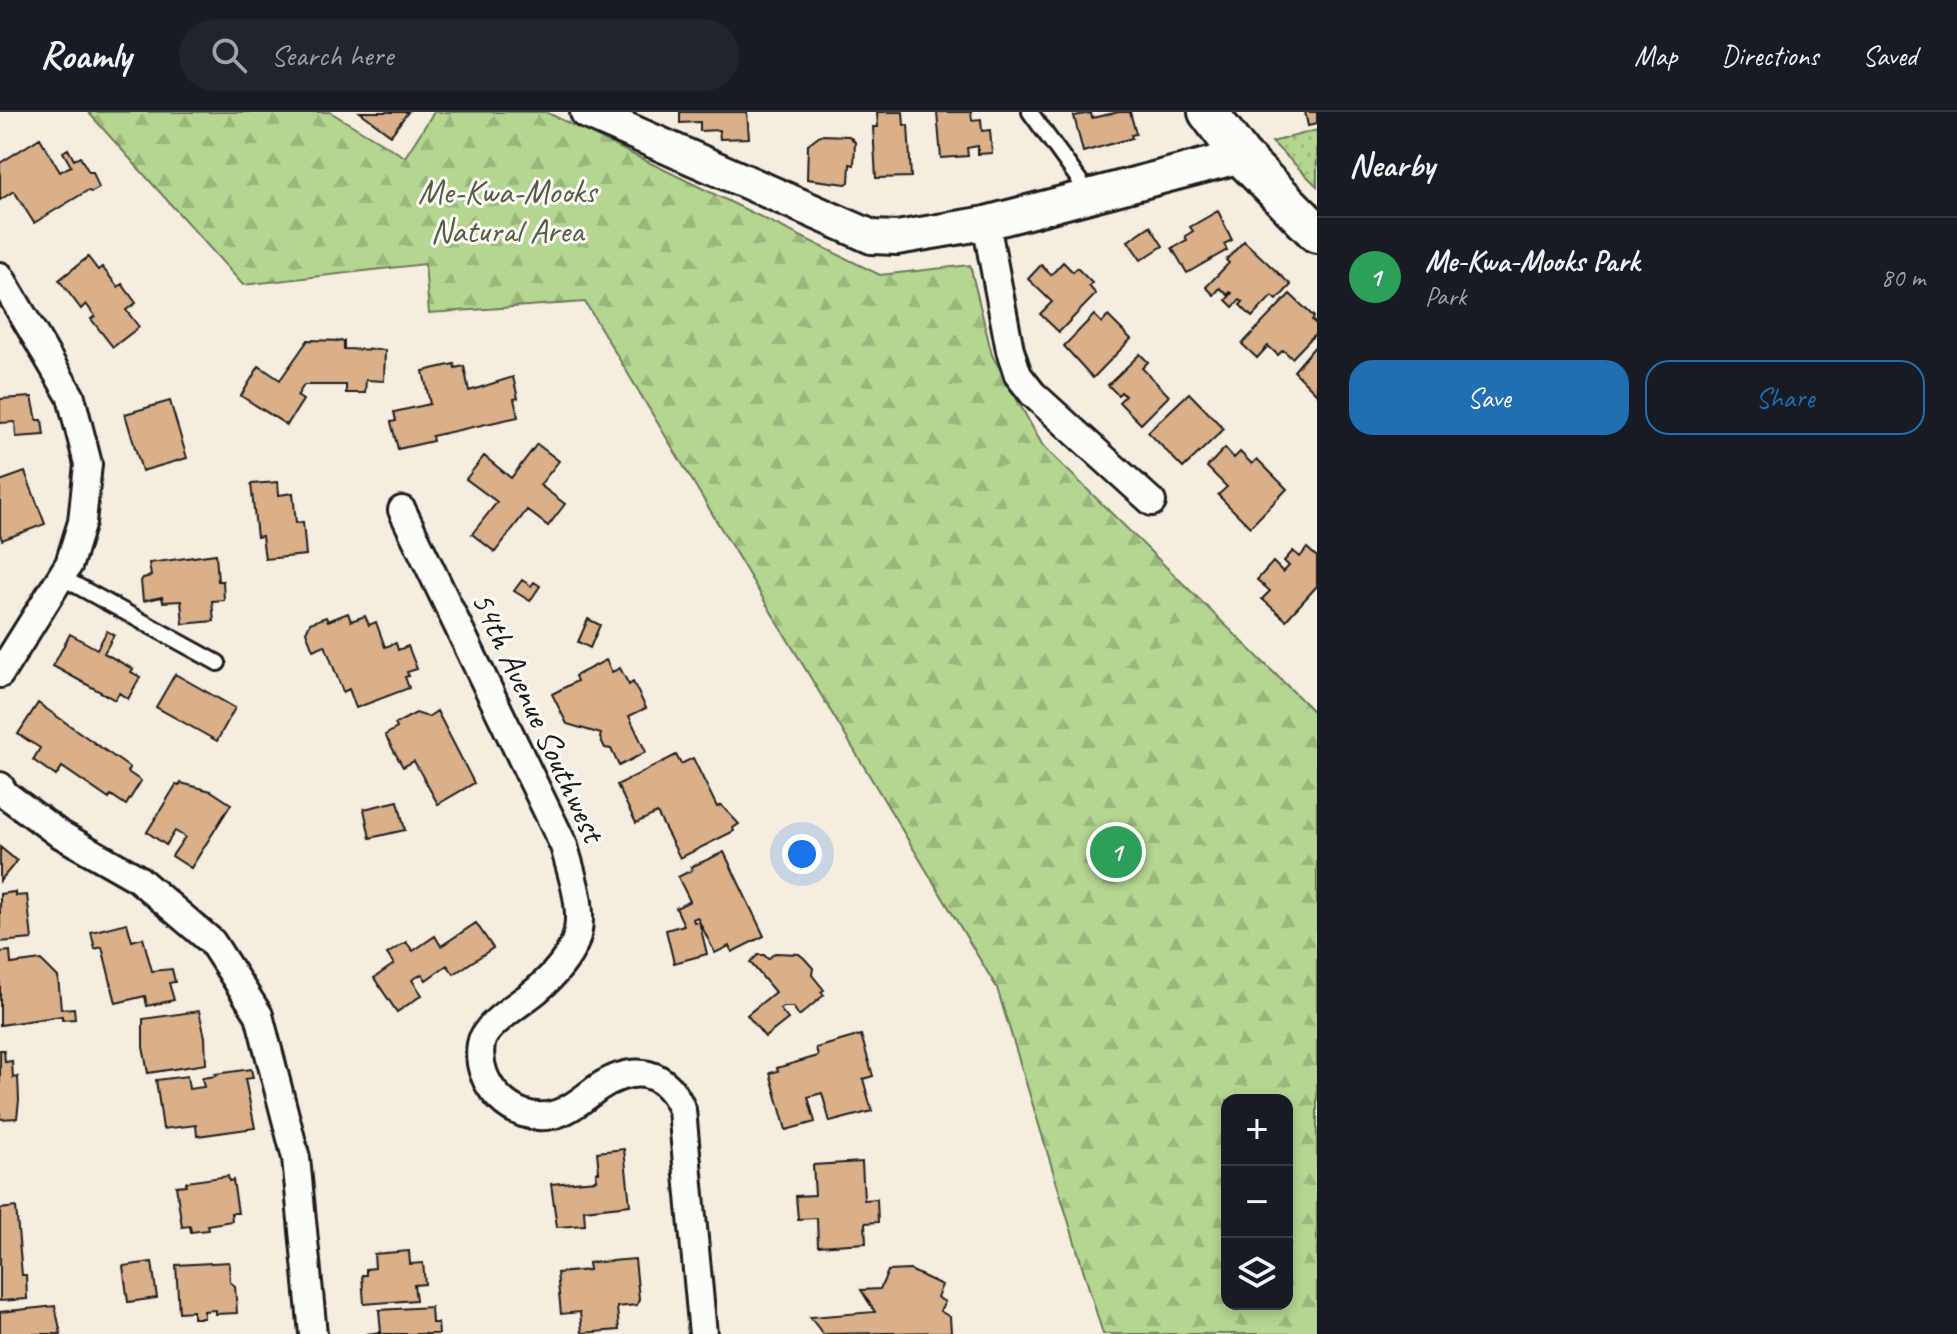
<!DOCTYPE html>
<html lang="en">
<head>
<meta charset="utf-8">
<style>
	:root { --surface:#171b24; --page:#20242c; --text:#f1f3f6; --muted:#9ea1a6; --line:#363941; --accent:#1f6fb2 }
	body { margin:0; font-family:Caveat,sans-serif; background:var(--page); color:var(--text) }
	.controls { position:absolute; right:24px; bottom:24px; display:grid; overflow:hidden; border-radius:16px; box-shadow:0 4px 12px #0003 }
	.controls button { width:72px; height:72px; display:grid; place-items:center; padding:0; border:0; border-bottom:2px solid var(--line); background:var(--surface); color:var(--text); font:40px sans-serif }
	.you { position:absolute; left:802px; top:742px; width:28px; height:28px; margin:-20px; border:6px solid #fff; border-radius:50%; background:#1a73e8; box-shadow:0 0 0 12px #1a73e833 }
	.badge { display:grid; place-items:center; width:52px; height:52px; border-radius:50%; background:var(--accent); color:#fff; font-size:26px; font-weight:700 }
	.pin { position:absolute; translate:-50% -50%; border:4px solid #fff; box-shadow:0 2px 8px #0006 }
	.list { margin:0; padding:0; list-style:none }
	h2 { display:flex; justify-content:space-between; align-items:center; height:104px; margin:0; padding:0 32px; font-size:34px }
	h2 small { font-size:26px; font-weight:400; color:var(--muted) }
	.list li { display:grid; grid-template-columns:52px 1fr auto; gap:24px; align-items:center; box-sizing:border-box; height:120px; padding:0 32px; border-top:2px solid var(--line) }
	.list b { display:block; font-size:30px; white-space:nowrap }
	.list p { margin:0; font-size:26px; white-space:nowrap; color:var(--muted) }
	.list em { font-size:26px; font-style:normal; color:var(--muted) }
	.actions { display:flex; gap:16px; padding:24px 32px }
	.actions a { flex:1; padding:18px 0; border:2px solid var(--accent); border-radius:24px; text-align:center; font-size:28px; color:var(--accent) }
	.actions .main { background:var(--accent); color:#fff }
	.icon { flex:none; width:44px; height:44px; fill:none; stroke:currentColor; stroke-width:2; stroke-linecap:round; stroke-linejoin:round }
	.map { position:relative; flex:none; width:1317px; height:1222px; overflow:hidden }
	header { display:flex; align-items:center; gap:48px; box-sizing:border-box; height:112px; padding:0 40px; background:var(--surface); border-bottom:2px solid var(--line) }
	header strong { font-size:38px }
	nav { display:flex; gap:44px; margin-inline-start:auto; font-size:28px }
	.search { width:560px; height:72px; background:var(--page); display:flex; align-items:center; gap:20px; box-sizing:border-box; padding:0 28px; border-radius:44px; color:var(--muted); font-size:30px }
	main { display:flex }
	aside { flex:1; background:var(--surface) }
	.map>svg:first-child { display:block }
</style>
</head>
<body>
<header>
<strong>Roamly</strong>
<div class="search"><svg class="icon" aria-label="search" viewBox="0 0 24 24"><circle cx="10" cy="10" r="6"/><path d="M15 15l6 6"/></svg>Search here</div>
<nav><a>Map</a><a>Directions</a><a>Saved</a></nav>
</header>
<main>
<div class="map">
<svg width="1317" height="1222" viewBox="0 0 1317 1222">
	<defs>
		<pattern id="green-dots" width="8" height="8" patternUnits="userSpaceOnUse" patternTransform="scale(2)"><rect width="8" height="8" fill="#b4d691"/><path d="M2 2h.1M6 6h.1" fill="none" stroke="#9ab77c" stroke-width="1.8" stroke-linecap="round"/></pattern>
		<pattern id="forest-firs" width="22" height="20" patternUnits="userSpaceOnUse" patternTransform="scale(2)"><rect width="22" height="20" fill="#b4d691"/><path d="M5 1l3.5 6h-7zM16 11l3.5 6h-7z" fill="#9ab77c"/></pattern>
	</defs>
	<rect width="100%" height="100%" fill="#f6ede1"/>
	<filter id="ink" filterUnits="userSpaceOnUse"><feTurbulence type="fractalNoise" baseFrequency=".0125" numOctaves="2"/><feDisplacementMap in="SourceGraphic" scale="16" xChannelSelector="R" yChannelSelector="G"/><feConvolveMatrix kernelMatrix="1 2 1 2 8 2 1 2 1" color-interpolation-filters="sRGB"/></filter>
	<g filter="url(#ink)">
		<path fill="url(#green-dots)" stroke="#687956" stroke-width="2" d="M1317,18V74L1272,30Z"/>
		<path fill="url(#forest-firs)" stroke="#687956" stroke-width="2" fill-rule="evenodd" d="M88,0H330L405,45L434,0H546L880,163L970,153L992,243L1043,334L1317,603V1222H1103L997,876L585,190L429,201L425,152L243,173ZM1287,988V1192H1227V988Z"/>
		<path fill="#d9b08a" stroke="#1c1c1c" stroke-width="2" d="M360,0H408L391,23Z
			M680,0H747L749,26L720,27L719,18L700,19V10L680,11Z
			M877,0H903L904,13H908L911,65L876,66L873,15H878Z
			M937,0H971L972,8L981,7L982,19L990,18L992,41L978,42V34L967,36L968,44L941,46Z
			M1119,0H1130L1136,22L1131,23L1132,26L1083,40L1074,4L1091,1L1092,6Z
			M1305,0H1317V12L1308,14Z
			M820,23L849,24L855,30L854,53L850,52L849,70L846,72L807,67L808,32Z
			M40,26L60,60L71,54L63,40L68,37L74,48L80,45L89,60H93L99,76L92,80L87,79L34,111L14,79L0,88V51Z
			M1218,99L1232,128L1224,132L1227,138L1187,161L1172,136L1187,128L1185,124L1193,119L1190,115Z
			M1150,114L1163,134L1141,148L1128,129Z
			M1244,129L1291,173L1277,188L1272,184L1252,205L1240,193L1243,190L1240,188L1233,195L1226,188L1232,181L1230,180L1228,183L1220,176L1214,183L1206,175L1229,151L1226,148Z
			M88,145L98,158L102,155L118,175L122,172L136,191L126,198L139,215L113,235L91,207L95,204L86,192L81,197L59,168Z
			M1063,150L1073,160L1077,156L1092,171L1089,174L1096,182L1059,220L1040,202L1052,190L1028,167L1041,153L1051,163Z
			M1290,182L1314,205L1312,208L1317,213V220L1292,246L1283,238L1278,243L1268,234L1257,246L1242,232Z
			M1094,203L1102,211L1108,204L1131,227L1093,266L1064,234Z
			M308,228L344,229V237L385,238L384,269L366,268L365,281H346V273H304L297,284L303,288L287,313L241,284L259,254L280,268Z
			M1317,232V282L1294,259Z
			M1140,242L1148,250L1142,256L1169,284L1141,312L1119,290L1125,284L1121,280L1118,283L1108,273Z
			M454,252L455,256L464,254L469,279L513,265L518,286L514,287L518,305L432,324L433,329L398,337L391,310L396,309L394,300L430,292L423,259Z
			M1189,281L1224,317L1183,356L1148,320Z
			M32,285L37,308H42L44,323L16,325L15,310L0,311V287Z
			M170,289L187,346L142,359L125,302Z
			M537,332L559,349L540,373L565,392L548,414L527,398L495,440L472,422L497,390L466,367L484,344L511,366Z
			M1225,336L1234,346L1240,340L1252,352L1257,347L1287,377L1250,415L1218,383L1227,375L1207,355Z
			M25,360L45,412L2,428L0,422V369Z
			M278,370L279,383L293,381L296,411L303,410L306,443L265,447L262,424L257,425L251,372Z
			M1307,436L1317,445V474L1286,508L1262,487L1270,479L1257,468L1273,450L1283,460L1289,454L1284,449L1293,439L1300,445Z
			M216,442L218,469H223L224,488L212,489L214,509L183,512L181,489L163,490L162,485L143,489L141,469L143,466L151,464L149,451Z
			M522,468L531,474L534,470L540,474L530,489L514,479Z
			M348,501L351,509L365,504L369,513L376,510L385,535L396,531L398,538L408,534L417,557L407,560L409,564L405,565L409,576L356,596L349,577L343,580L325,533L313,538L306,520L310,511L326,505L328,509Z
			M588,507L600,513L590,536L578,530Z
			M107,519L114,523L104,541L133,557L131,560L140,565L128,587L119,581L115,588L53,554L70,522L97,537Z
			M606,548L612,560L620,556L629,573L633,570L646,596L629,604L646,640L619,654L611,637L605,636L600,626L601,622L567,612L552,582L577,569L575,564Z
			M175,562L235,596L217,629L156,595Z
			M38,591L130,656L128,660L141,669L126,693L111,683L109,687L62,655L56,664L33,648L40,636L18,622Z
			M437,599L474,671L438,692L414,649L403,655L385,623L397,616L395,612L416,601L428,605Z
			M676,643L681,652L693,646L717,695L721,693L739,712L733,716L734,719L680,746L657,701L636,711L617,673Z
			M181,671L211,679L231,692L191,756L172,744L185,725L175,719L166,733L147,720L176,673L179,674Z
			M398,689L405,718L370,726L364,697Z
			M0,735L17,749L0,769Z
			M724,740L764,824L732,840L729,834L715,841L697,805L693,807L694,810L699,809L707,842L674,851L666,818L684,813L676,796L690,789L678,765L692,758L691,755Z
			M15,780V784L27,783L32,827L0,830V782Z
			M127,811L132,829L143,826L152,859L172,857L175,870L169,871L174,888L147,894L145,884L116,891L102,835L95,837L91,820Z
			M476,811L493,836L454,862L447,853L426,868L422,862L412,868L422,883L397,900L374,866L394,852L387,842L406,830L413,839L435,824L441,834Z
			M10,839L11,852L41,848L58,865L61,897L74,896L75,907L62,908V904L0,913V840Z
			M775,841L799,842L804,846L813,856L812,863L824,878L821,880L824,883L799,904L793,895H783L780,897L788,907L765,925L747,903L775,880L750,850L758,843H764L768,847Z
			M199,899L205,925L206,952L148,961L143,935V907Z
			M861,923L873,964L863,967L872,999L830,1010L822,981L808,985L815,1010L786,1018L770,961L778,959L777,956L818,944L816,936Z
			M0,938H4L5,950L12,949L13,966L18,965L19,988L17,1006L0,1007Z
			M251,957L253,966L245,967L255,1016L197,1024L196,1013L163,1017L156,968L187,964L189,977L204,975L202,966L216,964L215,962Z
			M624,1037L630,1093L584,1098L585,1113L557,1115L551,1072L596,1068V1060H599L597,1040Z
			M862,1050L864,1088L877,1087L878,1110L865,1111L866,1131L818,1134L817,1106L798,1107L796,1084L815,1083L813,1053Z
			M228,1064L229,1069L233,1068L238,1101H231L232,1109L207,1113L208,1118L191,1120L190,1114L182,1115L176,1074L186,1073V1070Z
			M16,1095L22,1163H26L27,1187L0,1189V1097Z
			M409,1139L410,1152L423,1151L425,1172L414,1173L416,1188L364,1192L362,1163H366V1157L375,1156L374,1142Z
			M635,1147L639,1187L637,1193L617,1195L619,1218L582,1221L580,1200L561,1202L557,1161L589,1158L588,1151Z
			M152,1150L157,1186L128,1190L123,1154Z
			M229,1150L230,1170L235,1174L237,1201L215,1202V1198L204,1199V1206H193V1199L179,1200L176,1153Z
			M910,1158L942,1173L937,1185L945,1190L940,1199L950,1205L951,1220L823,1222L810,1205L875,1200L861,1178L880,1177L888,1159Z
			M55,1194L61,1222H0V1200Z
			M431,1195L432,1211H438L439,1222H366L381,1220L379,1198Z"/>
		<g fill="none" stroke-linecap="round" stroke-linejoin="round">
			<defs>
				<path id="service" d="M1030,0L1090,83
					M61,465L218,551"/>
				<path id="minor" d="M986,111L1010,238L1018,263L1033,282L1152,390
					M0,164L71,285L88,352L82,410L69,452L0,562
					M402,398L564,734C572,764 586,800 575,830C567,849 552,865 537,878C522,891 484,912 481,932C474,972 513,1012 552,1003C570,999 585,985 599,975C635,952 666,958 682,998L703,1222
					M0,674L5,682L58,721L137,766L212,830L259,903L296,1046L313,1222"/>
				<path id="tertiary" d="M587,0L872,125L897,126L986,111L1241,44"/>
				<path id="secondary" d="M1208,0L1241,44L1317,121"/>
			</defs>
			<use href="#service" stroke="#1c1c1c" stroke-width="20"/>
			<use href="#minor" stroke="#1c1c1c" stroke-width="32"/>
			<use href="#tertiary" stroke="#1c1c1c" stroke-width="38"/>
			<use href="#secondary" stroke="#1c1c1c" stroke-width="44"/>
			<use href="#service" stroke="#fdfcf7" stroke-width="14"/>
			<use href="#minor" stroke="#fdfcf7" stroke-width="26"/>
			<use href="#tertiary" stroke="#fdfcf7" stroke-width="32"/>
			<use href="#secondary" stroke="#fdfcf7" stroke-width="38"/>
		</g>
	</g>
	<g text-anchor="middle" stroke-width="6" stroke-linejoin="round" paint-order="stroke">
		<g font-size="34" fill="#515d45" stroke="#fdfcf7">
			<text x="507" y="91">Me-Kwa-Mooks<tspan x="507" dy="39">Natural Area</tspan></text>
		</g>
		<g font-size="34" fill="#1c1c1c" stroke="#fdfcf7">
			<text transform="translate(539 604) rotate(65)" y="12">54th Avenue Southwest</text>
		</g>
	</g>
</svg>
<div class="controls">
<button>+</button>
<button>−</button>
<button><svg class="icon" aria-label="layers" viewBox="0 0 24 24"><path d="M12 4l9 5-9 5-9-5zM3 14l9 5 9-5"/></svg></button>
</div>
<div class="you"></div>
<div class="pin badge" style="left:1116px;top:740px;background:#2e9e5b">1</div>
</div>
<aside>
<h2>Nearby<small></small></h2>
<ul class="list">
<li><span class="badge" style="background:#2e9e5b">1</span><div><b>Me-Kwa-Mooks Park</b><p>Park</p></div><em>80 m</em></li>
</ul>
<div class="actions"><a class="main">Save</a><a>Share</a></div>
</aside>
</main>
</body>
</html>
